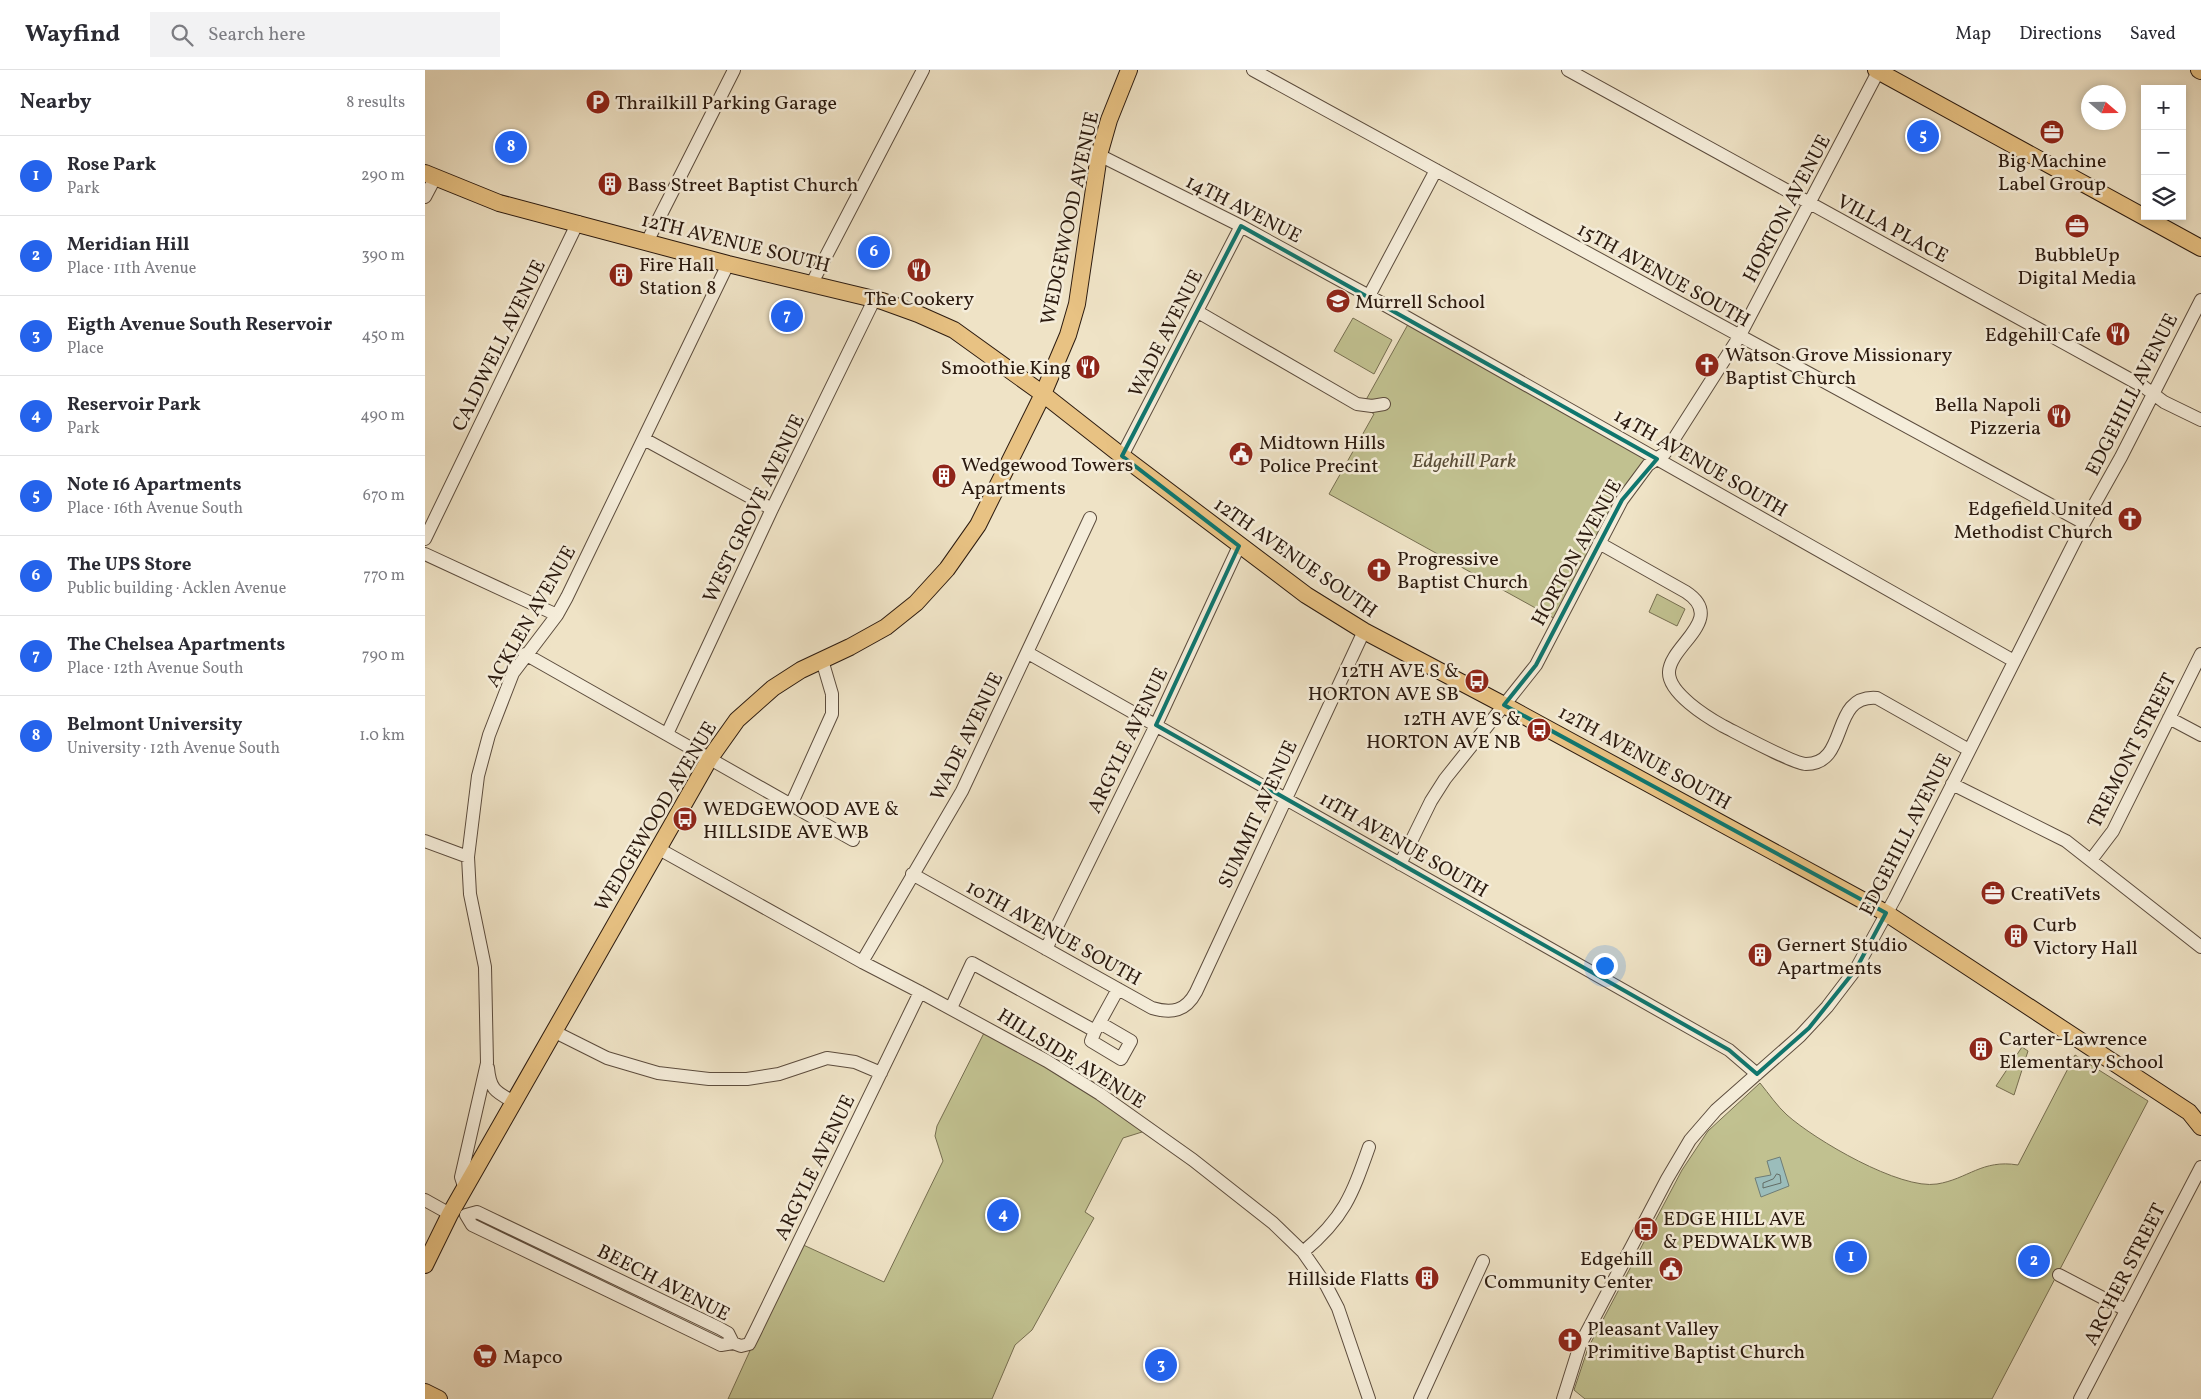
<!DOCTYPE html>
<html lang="en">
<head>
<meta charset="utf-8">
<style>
	:root { --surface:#fff; --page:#f2f2f3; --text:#2b2b33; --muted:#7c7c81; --line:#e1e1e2; --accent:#2563eb }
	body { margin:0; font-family:Vollkorn,serif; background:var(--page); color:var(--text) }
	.controls { position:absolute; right:15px; top:15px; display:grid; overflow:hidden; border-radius:0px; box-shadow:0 2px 8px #0003 }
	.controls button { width:45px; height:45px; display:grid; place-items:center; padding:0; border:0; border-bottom:1px solid var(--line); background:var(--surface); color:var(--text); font:25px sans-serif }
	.compass { position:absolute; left:1656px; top:15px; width:45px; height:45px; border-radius:50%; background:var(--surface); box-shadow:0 2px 8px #0003; rotate:110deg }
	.you { position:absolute; left:1179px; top:895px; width:18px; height:18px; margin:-12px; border:4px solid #fff; border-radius:50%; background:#1a73e8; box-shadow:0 0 0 8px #1a73e833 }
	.badge { display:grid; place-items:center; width:32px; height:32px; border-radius:50%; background:var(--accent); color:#fff; font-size:16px; font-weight:700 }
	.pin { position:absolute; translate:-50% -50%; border:2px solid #fff; box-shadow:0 1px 5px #0006 }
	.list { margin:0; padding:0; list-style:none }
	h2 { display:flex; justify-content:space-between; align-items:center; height:65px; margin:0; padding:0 20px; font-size:21px }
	h2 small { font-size:16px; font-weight:400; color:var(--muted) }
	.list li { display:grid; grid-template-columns:32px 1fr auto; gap:15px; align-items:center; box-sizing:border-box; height:80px; padding:0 20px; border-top:1px solid var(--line) }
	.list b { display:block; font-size:19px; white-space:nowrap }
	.list p { margin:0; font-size:16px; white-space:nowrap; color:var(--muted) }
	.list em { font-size:16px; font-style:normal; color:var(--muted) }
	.icon { flex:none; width:28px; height:28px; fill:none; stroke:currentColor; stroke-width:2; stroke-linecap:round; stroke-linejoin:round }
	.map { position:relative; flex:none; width:1776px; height:1329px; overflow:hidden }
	header { display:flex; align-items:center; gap:30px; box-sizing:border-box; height:70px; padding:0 25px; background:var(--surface); border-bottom:1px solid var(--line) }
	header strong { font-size:24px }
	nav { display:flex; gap:28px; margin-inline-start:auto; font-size:18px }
	.search { width:350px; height:45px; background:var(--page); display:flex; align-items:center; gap:12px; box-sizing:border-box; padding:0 18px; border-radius:0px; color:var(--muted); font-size:19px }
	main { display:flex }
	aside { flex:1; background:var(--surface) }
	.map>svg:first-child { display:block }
</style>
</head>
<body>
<header>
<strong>Wayfind</strong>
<div class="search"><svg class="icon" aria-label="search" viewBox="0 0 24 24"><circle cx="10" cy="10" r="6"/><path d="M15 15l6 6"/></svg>Search here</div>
<nav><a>Map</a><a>Directions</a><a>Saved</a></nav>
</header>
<main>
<aside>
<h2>Nearby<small>8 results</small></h2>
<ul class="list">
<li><span class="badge">1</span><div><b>Rose Park</b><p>Park</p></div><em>290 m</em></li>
<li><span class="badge">2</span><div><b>Meridian Hill</b><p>Place · 11th Avenue</p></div><em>390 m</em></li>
<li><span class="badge">3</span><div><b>Eigth Avenue South Reservoir</b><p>Place</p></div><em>450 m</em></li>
<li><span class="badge">4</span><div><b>Reservoir Park</b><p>Park</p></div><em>490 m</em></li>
<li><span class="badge">5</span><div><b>Note 16 Apartments</b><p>Place · 16th Avenue South</p></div><em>670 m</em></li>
<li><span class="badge">6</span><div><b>The UPS Store</b><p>Public building · Acklen Avenue</p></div><em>770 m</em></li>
<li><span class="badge">7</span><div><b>The Chelsea Apartments</b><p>Place · 12th Avenue South</p></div><em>790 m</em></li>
<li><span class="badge">8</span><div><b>Belmont University</b><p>University · 12th Avenue South</p></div><em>1.0 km</em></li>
</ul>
</aside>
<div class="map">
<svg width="1776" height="1329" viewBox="0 0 1776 1329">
	<rect width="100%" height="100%" fill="#efe3c6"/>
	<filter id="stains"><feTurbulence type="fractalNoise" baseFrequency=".004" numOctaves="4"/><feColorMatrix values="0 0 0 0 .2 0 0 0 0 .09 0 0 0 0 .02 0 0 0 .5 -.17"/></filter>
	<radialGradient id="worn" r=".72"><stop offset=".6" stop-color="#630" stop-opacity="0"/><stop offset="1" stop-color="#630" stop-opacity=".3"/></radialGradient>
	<path fill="#c1c190" stroke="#766e50" d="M928,248L967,270L949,304L909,281Z
		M986,249L1232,389L1223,395L1134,551L904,424L949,344L937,337Z
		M1232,524L1260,539L1252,556L1224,542Z
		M562,957L721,1056L717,1062L698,1068L660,1142L669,1148L607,1260L590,1275L567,1329H303L374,1173L459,1212L518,1091L510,1066L512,1056Z
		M1597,977L1603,981L1589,1025L1571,1016Z
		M1650,985L1723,1031L1567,1329H1160L1149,1320L1163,1278L1257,1100L1283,1061L1335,1013C1344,1024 1352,1036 1362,1045C1390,1070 1475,1120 1512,1114C1543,1109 1557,1089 1593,1095Z"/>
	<path fill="#9bbdbb" stroke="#6e7c76" d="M1355,1087L1364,1116L1336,1127L1330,1108L1346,1105L1342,1091Z"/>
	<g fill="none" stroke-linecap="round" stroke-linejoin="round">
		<path stroke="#636c65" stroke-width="1" d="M1352,1104L1355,1105L1356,1113L1338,1118V1113L1348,1109Z"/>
		<defs>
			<path id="minor" d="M828,0C1105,151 1381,304 1659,453
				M1143,0L1719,317L1739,332L1776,350
				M674,85L816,156L944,226L1589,591
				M0,127L10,108
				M222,172L309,0
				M387,213L498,0
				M944,226L1011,100
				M773,242L932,334L947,336L959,334
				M219,369L347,439
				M697,386L816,156
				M0,469L153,152
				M1174,473L1261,522C1302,549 1245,575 1244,602C1243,623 1282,647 1298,656C1312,663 1369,694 1381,694C1425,694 1404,624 1452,628L1544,680
				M0,484L132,545
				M603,583L1304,980L1332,1004
				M100,584L428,770
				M1744,648L1776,665
				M242,664L347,439L449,230
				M1527,714L1641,771L1776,877
				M366,735L407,644V624L397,590
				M0,771L43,787
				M234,779L437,892L495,922L622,991L675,1024L768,1090L848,1153L878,1182L901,1215L913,1238L944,1329
				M1666,790L1688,761L1776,584
				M975,794L1006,731L1020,709L1111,595L1197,430L1223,395L1240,383L1314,267L1454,0
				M487,804L727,938C747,944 761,941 771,922L939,561
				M621,879L731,655L814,476
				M437,892L537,721L665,448
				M526,938L547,893L670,961L693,919
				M670,961L666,971L696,989L706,971L675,953
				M130,962L182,988L233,1003L284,1009H322L354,1004L402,988L430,992L456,1003
				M63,998C65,1020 71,1022 89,1032
				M40,1119L36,1107L62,993L60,897L45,824L43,787L53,706L64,665L88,603L132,545L142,527L303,194
				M0,1130L25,1144
				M52,1142L294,1258L303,1263L308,1273L296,1275L47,1155L41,1145Z
				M878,1182C919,1148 927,1125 944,1077
				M1634,1205L1701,1240
				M308,1273L316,1276L324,1274L330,1262L495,922
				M995,1329L1058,1191
				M1138,1329L1155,1275L1242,1109L1265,1070L1291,1040L1375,966L1402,937L1431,899L1470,828L1659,453L1696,387L1776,230
				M1655,1329L1776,1097"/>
			<path id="major" d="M1451,0L1776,178
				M1774,0L1776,1
				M0,103L74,133L303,194L457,231L493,244L529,260L618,324L697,386L881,525L939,561L1079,635L1461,843L1764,1042L1776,1057
				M0,1195L25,1144L285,688L312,650L348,618L376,600L425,577L461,557L491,533L522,499L553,455L618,324L643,265L652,234L674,85L684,50L704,0
				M0,1322L14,1329"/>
		</defs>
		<use href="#minor" stroke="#5c4c3d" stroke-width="14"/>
		<use href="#major" stroke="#2b1a0f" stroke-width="18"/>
		<use href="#minor" stroke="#f5edda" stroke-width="12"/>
		<use href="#major" stroke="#e8c283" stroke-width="16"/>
	</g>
	<path fill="none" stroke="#0f766e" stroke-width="4" stroke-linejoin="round" d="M816,156L1232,389L1197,430L1111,595L1079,635L1461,843L1431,899L1384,958L1332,1004L1304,980L731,655L814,476L697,386Z"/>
	<defs>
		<symbol id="parking-disc" viewBox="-11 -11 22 22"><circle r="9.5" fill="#8f2418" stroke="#f5edda"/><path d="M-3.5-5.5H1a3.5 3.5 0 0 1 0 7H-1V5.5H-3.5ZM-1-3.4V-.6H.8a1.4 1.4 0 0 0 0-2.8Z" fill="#fff"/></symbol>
		<symbol id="office-disc" viewBox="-11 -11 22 22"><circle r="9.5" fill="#8f2418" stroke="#f5edda"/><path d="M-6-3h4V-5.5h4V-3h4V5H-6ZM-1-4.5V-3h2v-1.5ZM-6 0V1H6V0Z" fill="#fff"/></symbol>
		<symbol id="building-disc" viewBox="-11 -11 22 22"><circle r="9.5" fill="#8f2418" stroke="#f5edda"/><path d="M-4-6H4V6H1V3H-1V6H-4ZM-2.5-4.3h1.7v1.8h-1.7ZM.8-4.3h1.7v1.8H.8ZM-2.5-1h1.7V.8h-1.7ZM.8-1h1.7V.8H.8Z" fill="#fff"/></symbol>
		<symbol id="restaurant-disc" viewBox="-11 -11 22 22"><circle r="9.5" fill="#8f2418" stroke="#f5edda"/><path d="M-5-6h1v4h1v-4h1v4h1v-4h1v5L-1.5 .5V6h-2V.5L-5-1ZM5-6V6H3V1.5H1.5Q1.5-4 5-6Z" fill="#fff"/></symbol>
		<symbol id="school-disc" viewBox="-11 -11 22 22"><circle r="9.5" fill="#8f2418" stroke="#f5edda"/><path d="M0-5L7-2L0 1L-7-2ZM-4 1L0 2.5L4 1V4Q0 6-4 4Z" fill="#fff"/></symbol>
		<symbol id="church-disc" viewBox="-11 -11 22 22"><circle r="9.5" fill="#8f2418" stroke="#f5edda"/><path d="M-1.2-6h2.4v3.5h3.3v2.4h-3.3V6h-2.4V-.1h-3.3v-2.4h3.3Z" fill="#fff"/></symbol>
		<symbol id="civic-disc" viewBox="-11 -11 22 22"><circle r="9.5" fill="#8f2418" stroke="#f5edda"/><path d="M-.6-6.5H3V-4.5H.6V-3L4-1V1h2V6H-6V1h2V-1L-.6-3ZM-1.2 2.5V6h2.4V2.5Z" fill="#fff"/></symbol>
		<symbol id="bus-disc" viewBox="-11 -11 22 22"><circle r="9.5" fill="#8f2418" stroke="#f5edda"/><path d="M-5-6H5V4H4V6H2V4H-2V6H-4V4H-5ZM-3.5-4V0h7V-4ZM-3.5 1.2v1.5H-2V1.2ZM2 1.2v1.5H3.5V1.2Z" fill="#fff"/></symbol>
		<symbol id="supermarket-disc" viewBox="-11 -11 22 22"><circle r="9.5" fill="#8f2418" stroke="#f5edda"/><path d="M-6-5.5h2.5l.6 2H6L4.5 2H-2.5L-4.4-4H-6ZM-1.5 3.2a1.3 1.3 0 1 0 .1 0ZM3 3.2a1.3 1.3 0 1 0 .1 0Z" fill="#fff"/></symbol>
	</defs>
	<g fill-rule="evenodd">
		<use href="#parking-disc" x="159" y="18" width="28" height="28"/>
		<use href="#office-disc" x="1613" y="48" width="28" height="28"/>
		<use href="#building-disc" x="171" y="100" width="28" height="28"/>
		<use href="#office-disc" x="1638" y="142" width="28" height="28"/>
		<use href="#restaurant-disc" x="480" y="186" width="28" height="28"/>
		<use href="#building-disc" x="182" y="191" width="28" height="28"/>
		<use href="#school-disc" x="899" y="217" width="28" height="28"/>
		<use href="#restaurant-disc" x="1679" y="250" width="28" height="28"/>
		<use href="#church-disc" x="1268" y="281" width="28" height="28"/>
		<use href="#restaurant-disc" x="649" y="283" width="28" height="28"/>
		<use href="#restaurant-disc" x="1620" y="332" width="28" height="28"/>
		<use href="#civic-disc" x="802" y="370" width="28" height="28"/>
		<use href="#building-disc" x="505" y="392" width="28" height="28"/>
		<use href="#church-disc" x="1691" y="435" width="28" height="28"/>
		<use href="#church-disc" x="940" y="486" width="28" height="28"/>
		<use href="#bus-disc" x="1038" y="597" width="28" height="28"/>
		<use href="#bus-disc" x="1100" y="646" width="28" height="28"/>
		<use href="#bus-disc" x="246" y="735" width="28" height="28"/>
		<use href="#office-disc" x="1554" y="809" width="28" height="28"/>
		<use href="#building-disc" x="1577" y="852" width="28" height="28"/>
		<use href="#building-disc" x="1321" y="871" width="28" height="28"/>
		<use href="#building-disc" x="1542" y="965" width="28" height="28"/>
		<use href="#bus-disc" x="1207" y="1145" width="28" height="28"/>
		<use href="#civic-disc" x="1232" y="1185" width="28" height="28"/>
		<use href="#building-disc" x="988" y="1194" width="28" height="28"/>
		<use href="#church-disc" x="1131" y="1256" width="28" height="28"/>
		<use href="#supermarket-disc" x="46" y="1272" width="28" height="28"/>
	</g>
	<g text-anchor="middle" stroke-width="5" stroke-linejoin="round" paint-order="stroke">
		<g font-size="20" fill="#2b1a0f" stroke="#f5edda" text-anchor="start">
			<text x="190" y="39">Thrailkill Parking Garage</text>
			<text x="1627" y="97" text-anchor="middle">Big Machine<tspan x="1627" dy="23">Label Group</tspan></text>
			<text x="202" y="121">Bass Street Baptist Church</text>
			<text x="1652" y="191" text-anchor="middle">BubbleUp<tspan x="1652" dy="23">Digital Media</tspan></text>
			<text x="214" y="201">Fire Hall<tspan x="214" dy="23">Station 8</tspan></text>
			<text x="494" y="235" text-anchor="middle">The Cookery</text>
			<text x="930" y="238">Murrell School</text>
			<text x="1676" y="271" text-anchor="end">Edgehill Cafe</text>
			<text x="1300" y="291">Watson Grove Missionary<tspan x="1300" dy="23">Baptist Church</tspan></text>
			<text x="646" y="304" text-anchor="end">Smoothie King</text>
			<text x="1616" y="341" text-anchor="end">Bella Napoli<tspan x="1616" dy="23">Pizzeria</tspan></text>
			<text x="834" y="379">Midtown Hills<tspan x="834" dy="23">Police Precint</tspan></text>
			<text x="536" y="401">Wedgewood Towers<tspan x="536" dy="23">Apartments</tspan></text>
			<text x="1688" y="445" text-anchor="end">Edgefield United<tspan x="1688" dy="23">Methodist Church</tspan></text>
			<text x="972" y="495">Progressive<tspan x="972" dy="23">Baptist Church</tspan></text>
			<text x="1034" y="607" text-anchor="end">12TH AVE S &amp;<tspan x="1034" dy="23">HORTON AVE SB</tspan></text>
			<text x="1096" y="655" text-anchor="end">12TH AVE S &amp;<tspan x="1096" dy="23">HORTON AVE NB</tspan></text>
			<text x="278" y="745">WEDGEWOOD AVE &amp;<tspan x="278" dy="23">HILLSIDE AVE WB</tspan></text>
			<text x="1586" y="830">CreatiVets</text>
			<text x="1608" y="861">Curb<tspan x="1608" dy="23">Victory Hall</tspan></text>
			<text x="1352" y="881">Gernert Studio<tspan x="1352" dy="23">Apartments</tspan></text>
			<text x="1574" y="975">Carter-Lawrence<tspan x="1574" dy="23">Elementary School</tspan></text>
			<text x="1238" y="1155">EDGE HILL AVE<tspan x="1238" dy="23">&amp; PEDWALK WB</tspan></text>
			<text x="1228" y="1195" text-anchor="end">Edgehill<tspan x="1228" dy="23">Community Center</tspan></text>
			<text x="984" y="1215" text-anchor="end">Hillside Flatts</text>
			<text x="1162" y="1265">Pleasant Valley<tspan x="1162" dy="23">Primitive Baptist Church</tspan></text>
			<text x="78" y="1293">Mapco</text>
		</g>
		<g font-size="20" fill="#2b1a0f" stroke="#f5edda">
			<text transform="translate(819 138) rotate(27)" y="7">14TH AVENUE</text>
			<text transform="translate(1361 138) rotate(-62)" y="7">HORTON AVENUE</text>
			<text transform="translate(644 148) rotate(-78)" y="7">WEDGEWOOD AVENUE</text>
			<text transform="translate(1468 158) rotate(28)" y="7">VILLA PLACE</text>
			<text transform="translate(311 172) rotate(14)" y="7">12TH AVENUE SOUTH</text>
			<text transform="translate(1239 204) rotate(29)" y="7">15TH AVENUE SOUTH</text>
			<text transform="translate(740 263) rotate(-63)" y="7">WADE AVENUE</text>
			<text transform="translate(73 275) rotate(-64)" y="7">CALDWELL AVENUE</text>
			<text transform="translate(1706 324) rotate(-63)" y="7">EDGEHILL AVENUE</text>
			<text transform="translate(1276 392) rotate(30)" y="7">14TH AVENUE SOUTH</text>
			<text transform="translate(328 438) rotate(-64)" y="7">WEST GROVE AVENUE</text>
			<text transform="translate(1151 482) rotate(-61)" y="7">HORTON AVENUE</text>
			<text transform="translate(871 487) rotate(35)" y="7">12TH AVENUE SOUTH</text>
			<text transform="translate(105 546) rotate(-60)" y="7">ACKLEN AVENUE</text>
			<text transform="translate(541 666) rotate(-64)" y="7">WADE AVENUE</text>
			<text transform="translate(702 670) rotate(-64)" y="7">ARGYLE AVENUE</text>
			<text transform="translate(1706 680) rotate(-63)" y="7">TREMONT STREET</text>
			<text transform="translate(1220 687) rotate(29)" y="7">12TH AVENUE SOUTH</text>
			<text transform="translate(832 744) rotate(-65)" y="7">SUMMIT AVENUE</text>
			<text transform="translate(230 746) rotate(-59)" y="7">WEDGEWOOD AVENUE</text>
			<text transform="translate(1480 764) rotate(-63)" y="7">EDGEHILL AVENUE</text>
			<text transform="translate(979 774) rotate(30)" y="7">11TH AVENUE SOUTH</text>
			<text transform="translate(629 862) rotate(29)" y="7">10TH AVENUE SOUTH</text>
			<text transform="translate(647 988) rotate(32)" y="7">HILLSIDE AVENUE</text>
			<text transform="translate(389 1097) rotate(-64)" y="7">ARGYLE AVENUE</text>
			<text transform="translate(1699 1204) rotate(-63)" y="7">ARCHER STREET</text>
			<text transform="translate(239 1212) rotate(27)" y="7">BEECH AVENUE</text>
		</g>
		<g font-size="20" font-style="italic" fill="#584c36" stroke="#f5edda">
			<text x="1039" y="397">Edgehill Park</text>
		</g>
	</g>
	<rect width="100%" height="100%" filter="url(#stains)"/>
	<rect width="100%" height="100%" fill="url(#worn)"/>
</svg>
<div class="controls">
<button>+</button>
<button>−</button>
<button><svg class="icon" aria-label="layers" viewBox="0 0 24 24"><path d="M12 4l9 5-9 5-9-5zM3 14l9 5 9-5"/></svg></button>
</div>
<svg class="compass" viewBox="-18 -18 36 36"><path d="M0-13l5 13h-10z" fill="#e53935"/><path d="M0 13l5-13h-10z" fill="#7c7c81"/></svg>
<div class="you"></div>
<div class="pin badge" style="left:1426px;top:1187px">1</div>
<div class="pin badge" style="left:1609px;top:1191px">2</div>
<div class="pin badge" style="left:736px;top:1295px">3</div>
<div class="pin badge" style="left:578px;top:1145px">4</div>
<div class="pin badge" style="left:1498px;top:66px">5</div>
<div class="pin badge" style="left:449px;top:182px">6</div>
<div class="pin badge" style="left:362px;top:246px">7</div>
<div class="pin badge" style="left:86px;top:77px">8</div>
</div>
</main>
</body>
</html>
